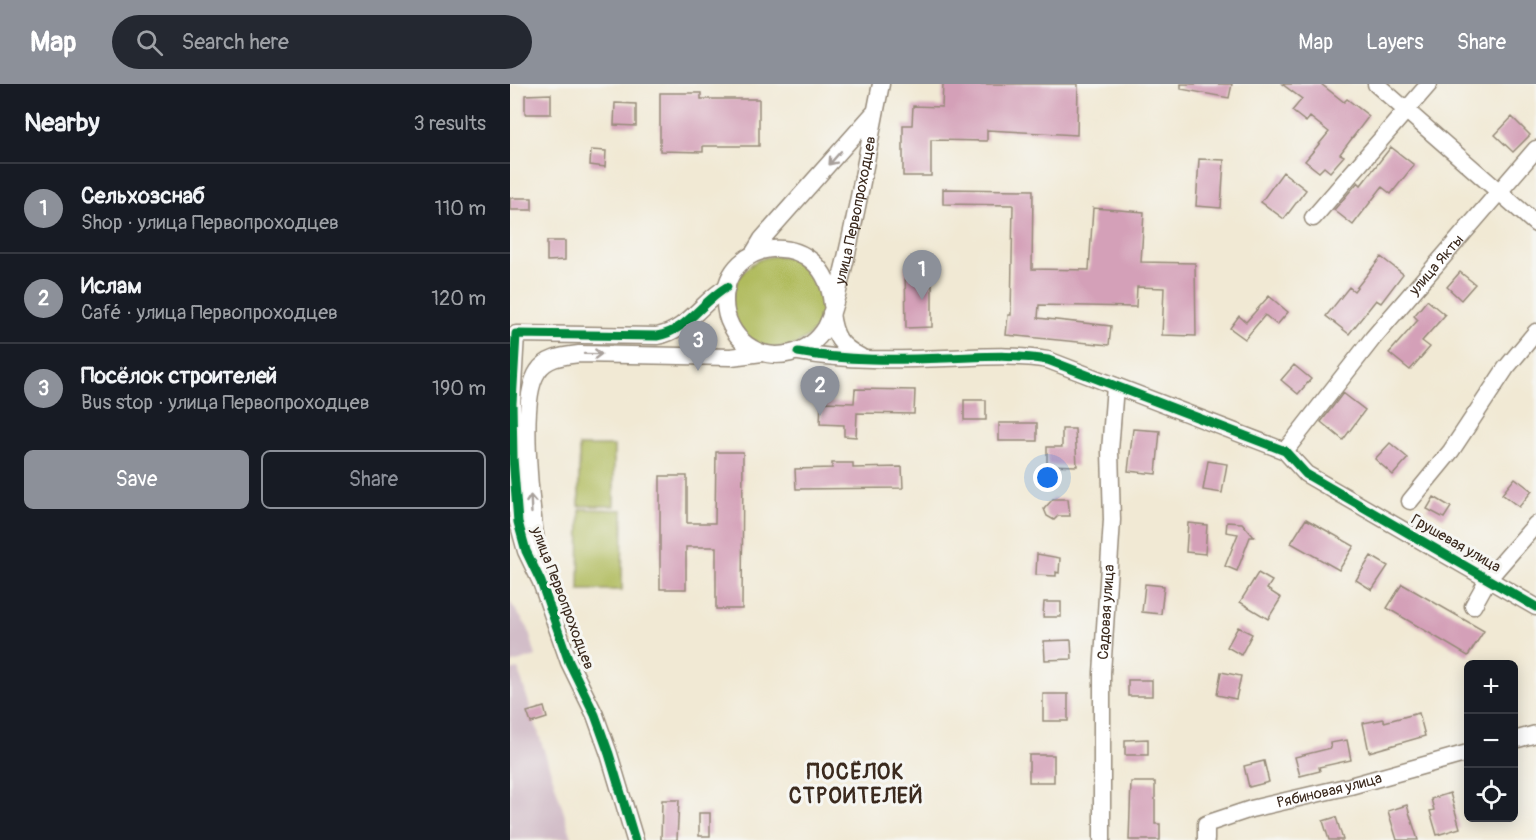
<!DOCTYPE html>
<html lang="en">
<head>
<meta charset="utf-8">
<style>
	:root { --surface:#171b24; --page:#242831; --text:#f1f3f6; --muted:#9ea1a6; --line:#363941; --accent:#8c9099 }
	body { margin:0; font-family:Pangolin,sans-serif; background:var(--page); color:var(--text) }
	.controls { position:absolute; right:18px; bottom:18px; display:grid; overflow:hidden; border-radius:9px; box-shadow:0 3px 15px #0003 }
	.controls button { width:54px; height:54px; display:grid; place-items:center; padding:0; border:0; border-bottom:2px solid var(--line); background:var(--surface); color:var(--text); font:30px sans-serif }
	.you { position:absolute; left:538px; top:394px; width:21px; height:21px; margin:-15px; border:4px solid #fff; border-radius:50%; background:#1a73e8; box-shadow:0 0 0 9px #1a73e833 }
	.badge { display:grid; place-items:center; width:39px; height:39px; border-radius:50%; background:var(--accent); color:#fff; font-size:20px; font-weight:700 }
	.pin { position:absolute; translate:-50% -50px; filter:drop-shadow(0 2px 3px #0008) }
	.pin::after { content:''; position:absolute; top:32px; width:21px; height:18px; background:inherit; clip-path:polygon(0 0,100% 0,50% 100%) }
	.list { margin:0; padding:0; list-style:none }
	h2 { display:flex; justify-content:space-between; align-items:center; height:78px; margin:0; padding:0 24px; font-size:26px }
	h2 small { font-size:20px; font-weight:400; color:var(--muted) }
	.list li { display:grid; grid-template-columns:39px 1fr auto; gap:18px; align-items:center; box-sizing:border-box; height:90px; padding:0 24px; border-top:2px solid var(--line) }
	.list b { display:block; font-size:22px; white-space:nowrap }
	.list p { margin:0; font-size:20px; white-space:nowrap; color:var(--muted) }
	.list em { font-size:20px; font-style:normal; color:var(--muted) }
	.actions { display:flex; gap:12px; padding:18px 24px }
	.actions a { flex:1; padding:14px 0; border:2px solid var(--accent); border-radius:9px; text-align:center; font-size:21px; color:var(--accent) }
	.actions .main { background:var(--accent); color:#fff }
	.icon { flex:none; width:33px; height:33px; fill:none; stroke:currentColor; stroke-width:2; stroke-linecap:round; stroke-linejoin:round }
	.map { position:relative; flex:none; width:1026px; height:756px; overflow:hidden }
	header { display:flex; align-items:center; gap:36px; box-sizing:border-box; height:84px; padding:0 30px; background:var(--accent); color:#fff }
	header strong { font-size:28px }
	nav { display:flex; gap:33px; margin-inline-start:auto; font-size:21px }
	.search { width:420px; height:54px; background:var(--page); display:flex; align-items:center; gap:15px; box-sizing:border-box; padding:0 21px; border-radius:33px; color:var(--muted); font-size:22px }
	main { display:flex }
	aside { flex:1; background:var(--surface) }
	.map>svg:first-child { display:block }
</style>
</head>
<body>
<header>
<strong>Map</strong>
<div class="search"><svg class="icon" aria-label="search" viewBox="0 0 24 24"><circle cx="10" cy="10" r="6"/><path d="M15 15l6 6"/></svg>Search here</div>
<nav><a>Map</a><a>Layers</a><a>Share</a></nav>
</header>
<main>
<aside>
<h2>Nearby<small>3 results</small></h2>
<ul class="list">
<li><span class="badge">1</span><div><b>Сельхозснаб</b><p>Shop · улица Первопроходцев</p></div><em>110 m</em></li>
<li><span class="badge">2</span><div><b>Ислам</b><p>Café · улица Первопроходцев</p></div><em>120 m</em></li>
<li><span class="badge">3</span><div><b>Посёлок строителей</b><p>Bus stop · улица Первопроходцев</p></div><em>190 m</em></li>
</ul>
<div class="actions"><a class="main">Save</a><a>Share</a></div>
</aside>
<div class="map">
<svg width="1026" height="756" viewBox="0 0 1026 756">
	<rect width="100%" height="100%" fill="#f6f6f2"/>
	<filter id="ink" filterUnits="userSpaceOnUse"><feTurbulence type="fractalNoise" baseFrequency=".0167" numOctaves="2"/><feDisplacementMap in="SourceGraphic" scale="12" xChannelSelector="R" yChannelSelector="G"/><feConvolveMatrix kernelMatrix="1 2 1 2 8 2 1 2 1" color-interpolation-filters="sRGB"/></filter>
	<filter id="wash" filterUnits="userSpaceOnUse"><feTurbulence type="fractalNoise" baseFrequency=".008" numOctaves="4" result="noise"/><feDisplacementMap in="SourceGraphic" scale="24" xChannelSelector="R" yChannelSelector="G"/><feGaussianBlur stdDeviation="1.35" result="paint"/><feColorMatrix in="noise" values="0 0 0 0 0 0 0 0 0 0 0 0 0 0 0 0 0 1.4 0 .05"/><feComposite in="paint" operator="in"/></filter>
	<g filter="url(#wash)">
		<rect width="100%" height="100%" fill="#f1e9d4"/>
		<path fill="#d2bdc8" d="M0,518L18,544L26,572L0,580Z
			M8,585L62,754L0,756V587Z"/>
		<path fill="#b0bb5d" stroke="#76723e" stroke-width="1.5" d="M222 218a46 46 0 1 1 92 0a46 46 0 1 1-92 0Z
			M69,362H104V422H69Z
			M70,425L113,426L112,506H69Z"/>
		<g id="blocks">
			<path fill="#d4a0b8" d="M433,0H568L567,51L477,46V57L421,56V92H393V41H402L403,22L432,23Z
				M671,0H722L719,14L671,5Z
				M772,0H811L834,18L837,15L859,32L830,70L834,72L820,88L814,83L809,88L795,77L819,48L800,33L796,38L782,27L792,15Z
				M150,9H191V15H249V62H193V68L150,67Z
				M41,10V30H15V11Z
				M105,19L126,20V42L104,41Z
				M1002,33L1020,51L1003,68L985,51Z
				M881,63L904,81L881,110L872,103L843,141L824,126L848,98L851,101Z
				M81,66L96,67L95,83L80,81Z
				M689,75L714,76L711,124L686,122Z
				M773,88L796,106L774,135L751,118Z
				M433,105L523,106L522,185L579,186L583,124L634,128L631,178L685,179L686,252L652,251L654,204L627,203L626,223L529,221L528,234L601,242L599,261L496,251L498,231H501L503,121L433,120Z
				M0,114H22V126H0Z
				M37,157H55V176L37,177Z
				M871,173L893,190L871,219L866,216L839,250L816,232L839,203L844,207Z
				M395,181H422V243L396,244Z
				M950,188L965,200L951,216L937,203Z
				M759,212L778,228L767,241L755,231L735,255L720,244L729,232L736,238Z
				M917,216L935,231L912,257L920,263L900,286L879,269L908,236L904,232Z
				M784,281L801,295L788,310L771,296Z
				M345,305L405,306L404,330L347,329L346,353L334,352V341L310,340L311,318L344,319Z
				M833,309L855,326L833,356L811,338Z
				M454,316H476V336H454Z
				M489,339H527V357H489Z
				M552,345H565L567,382L537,381V363H552Z
				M623,345L650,347L646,390L618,387Z
				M880,359L898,374L883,391L865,375Z
				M206,368H233L232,525H206V463H176V505H150V392H177V439H205Z
				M698,377L717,380L712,409L693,406Z
				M322,379H343V384L392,383L393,404L286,405L285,385L322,384Z
				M1005,394L1022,407L1009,423L992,410Z
				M924,413L941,423L934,434L917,425Z
				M543,415H558L560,432H548L544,436L537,432L534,425Z
				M796,435L844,462L829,486L781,459Z
				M717,438L732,439L744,453H740L727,487L715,482L728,450L716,448Z
				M678,439L697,441L695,470L676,468Z
				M527,470L550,474L549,489L546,488V492L526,491Z
				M861,472L878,482L862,506L846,496Z
				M748,489L762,497L757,505L771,514L758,535L730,518Z
				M635,500L654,502L651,530L632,528Z
				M892,500L974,547L958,572L877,524Z
				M534,518H551V533H533Z
				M728,543L742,550L731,571L717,563Z
				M561,556L562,575L535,576L534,557Z
				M711,588L731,592L726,615L707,611Z
				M618,596H642V612H618Z
				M533,610H558V637H533Z
				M34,623L37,634L21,639L17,628Z
				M909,629L915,652L859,668L853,639L874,635V638Z
				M638,655V671H615V656Z
				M837,656L841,676L809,683L810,687L790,692L785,673L821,664L820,659Z
				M519,671H544V698H519Z
				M754,677L759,698L739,703L734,682Z
				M621,698H645V740H650V756H619Z
				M940,709L950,744L927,751L920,727L924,726L921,715Z
				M152,716H169L167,756H151Z
				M897,721L899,728L908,756H887L878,727Z
				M189,729H200V752H189Z
				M826,733L833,756H819L813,737Z"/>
		</g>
	</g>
	<g filter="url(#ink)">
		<use href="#blocks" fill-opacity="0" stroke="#968a79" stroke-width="1.5"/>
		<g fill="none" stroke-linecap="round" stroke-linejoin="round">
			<defs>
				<g id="minor">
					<path d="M866,0L1026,140"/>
					<path d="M803,134L919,0"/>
					<path d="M243,170L252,155L363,30"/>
					<path id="s1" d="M322,221C316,141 213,152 215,218C215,235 224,251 237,261C263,280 300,270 316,243C325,226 330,197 335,178C349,119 359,59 371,0"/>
					<path d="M321,229C324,253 330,262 351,273"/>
					<path d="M288,268C336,277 387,276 436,274C471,273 503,270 538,276L775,367L796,390L1026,523"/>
					<path id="s2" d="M775,367L863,254L1026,65"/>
					<path d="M900,417L941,367L996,284L1026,248"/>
					<path d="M29,483C24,444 6,318 28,287C37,273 54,272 69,270L221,273L252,269"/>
					<path d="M963,522L978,495L1026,440"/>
					<path d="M1004,656L1026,650"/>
					<path d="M125,756L99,670L85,631L59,578L31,498L16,467L8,438L3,374L2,319L6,250L147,252C177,247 191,218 217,203"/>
					<path id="s3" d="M592,756V589L602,436L600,367L605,302"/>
					<path id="s4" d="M696,756V740L741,725L840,702L958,669"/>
				</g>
			</defs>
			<use href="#minor" stroke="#968a79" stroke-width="19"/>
			<use href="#minor" stroke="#fff" stroke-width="16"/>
			<defs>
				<path id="cycleway" d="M288,268C336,277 387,276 436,274C471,273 503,270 538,276L775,367L796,390L1026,523
					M125,756L99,670L85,631L59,578L31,498L16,467L8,438L3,374L2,319L6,250L147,252C177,247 191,218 217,203"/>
			</defs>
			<use href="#cycleway" stroke="#f6f6f2" stroke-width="13"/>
			<use href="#cycleway" stroke="#00873e" stroke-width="9"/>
		</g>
		<defs><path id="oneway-shaft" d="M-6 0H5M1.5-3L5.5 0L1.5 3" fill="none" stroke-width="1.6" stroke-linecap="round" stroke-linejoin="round" transform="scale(1.5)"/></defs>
		<g stroke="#a79f9a">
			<use href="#oneway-shaft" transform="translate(325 74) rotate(131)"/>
			<use href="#oneway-shaft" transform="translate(83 270) rotate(1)"/>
			<use href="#oneway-shaft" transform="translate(21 420) rotate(-93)"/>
		</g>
	</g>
	<g text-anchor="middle" stroke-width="6" stroke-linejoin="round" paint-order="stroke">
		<g font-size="15" fill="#3b2a1e" stroke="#f6f6f2">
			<text dy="5" stroke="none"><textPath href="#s1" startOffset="432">улица Первопроходцев</textPath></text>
			<text dy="5" stroke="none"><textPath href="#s2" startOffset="240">улица Якты</textPath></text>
			<text transform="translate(946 459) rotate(30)" y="5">Грушевая улица</text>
			<text transform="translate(53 514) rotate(69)" y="5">улица Первопроходцев</text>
			<text dy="5" stroke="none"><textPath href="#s3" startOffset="228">Садовая улица</textPath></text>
			<text dy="5" stroke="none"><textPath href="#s4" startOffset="144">Рябиновая улица</textPath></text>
		</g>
		<g font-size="21" font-weight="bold" letter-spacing="1.5" fill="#3b2a1e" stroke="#f6f6f2">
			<text x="346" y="695">ПОСЁЛОК<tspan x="346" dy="24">СТРОИТЕЛЕЙ</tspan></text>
		</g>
	</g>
</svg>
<div class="controls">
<button>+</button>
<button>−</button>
<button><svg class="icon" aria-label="locate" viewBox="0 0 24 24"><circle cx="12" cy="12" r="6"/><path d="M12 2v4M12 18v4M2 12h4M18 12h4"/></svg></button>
</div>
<div class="you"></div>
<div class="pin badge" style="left:412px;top:216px">1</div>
<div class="pin badge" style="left:310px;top:332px">2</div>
<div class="pin badge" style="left:188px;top:287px">3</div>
</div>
</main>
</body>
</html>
